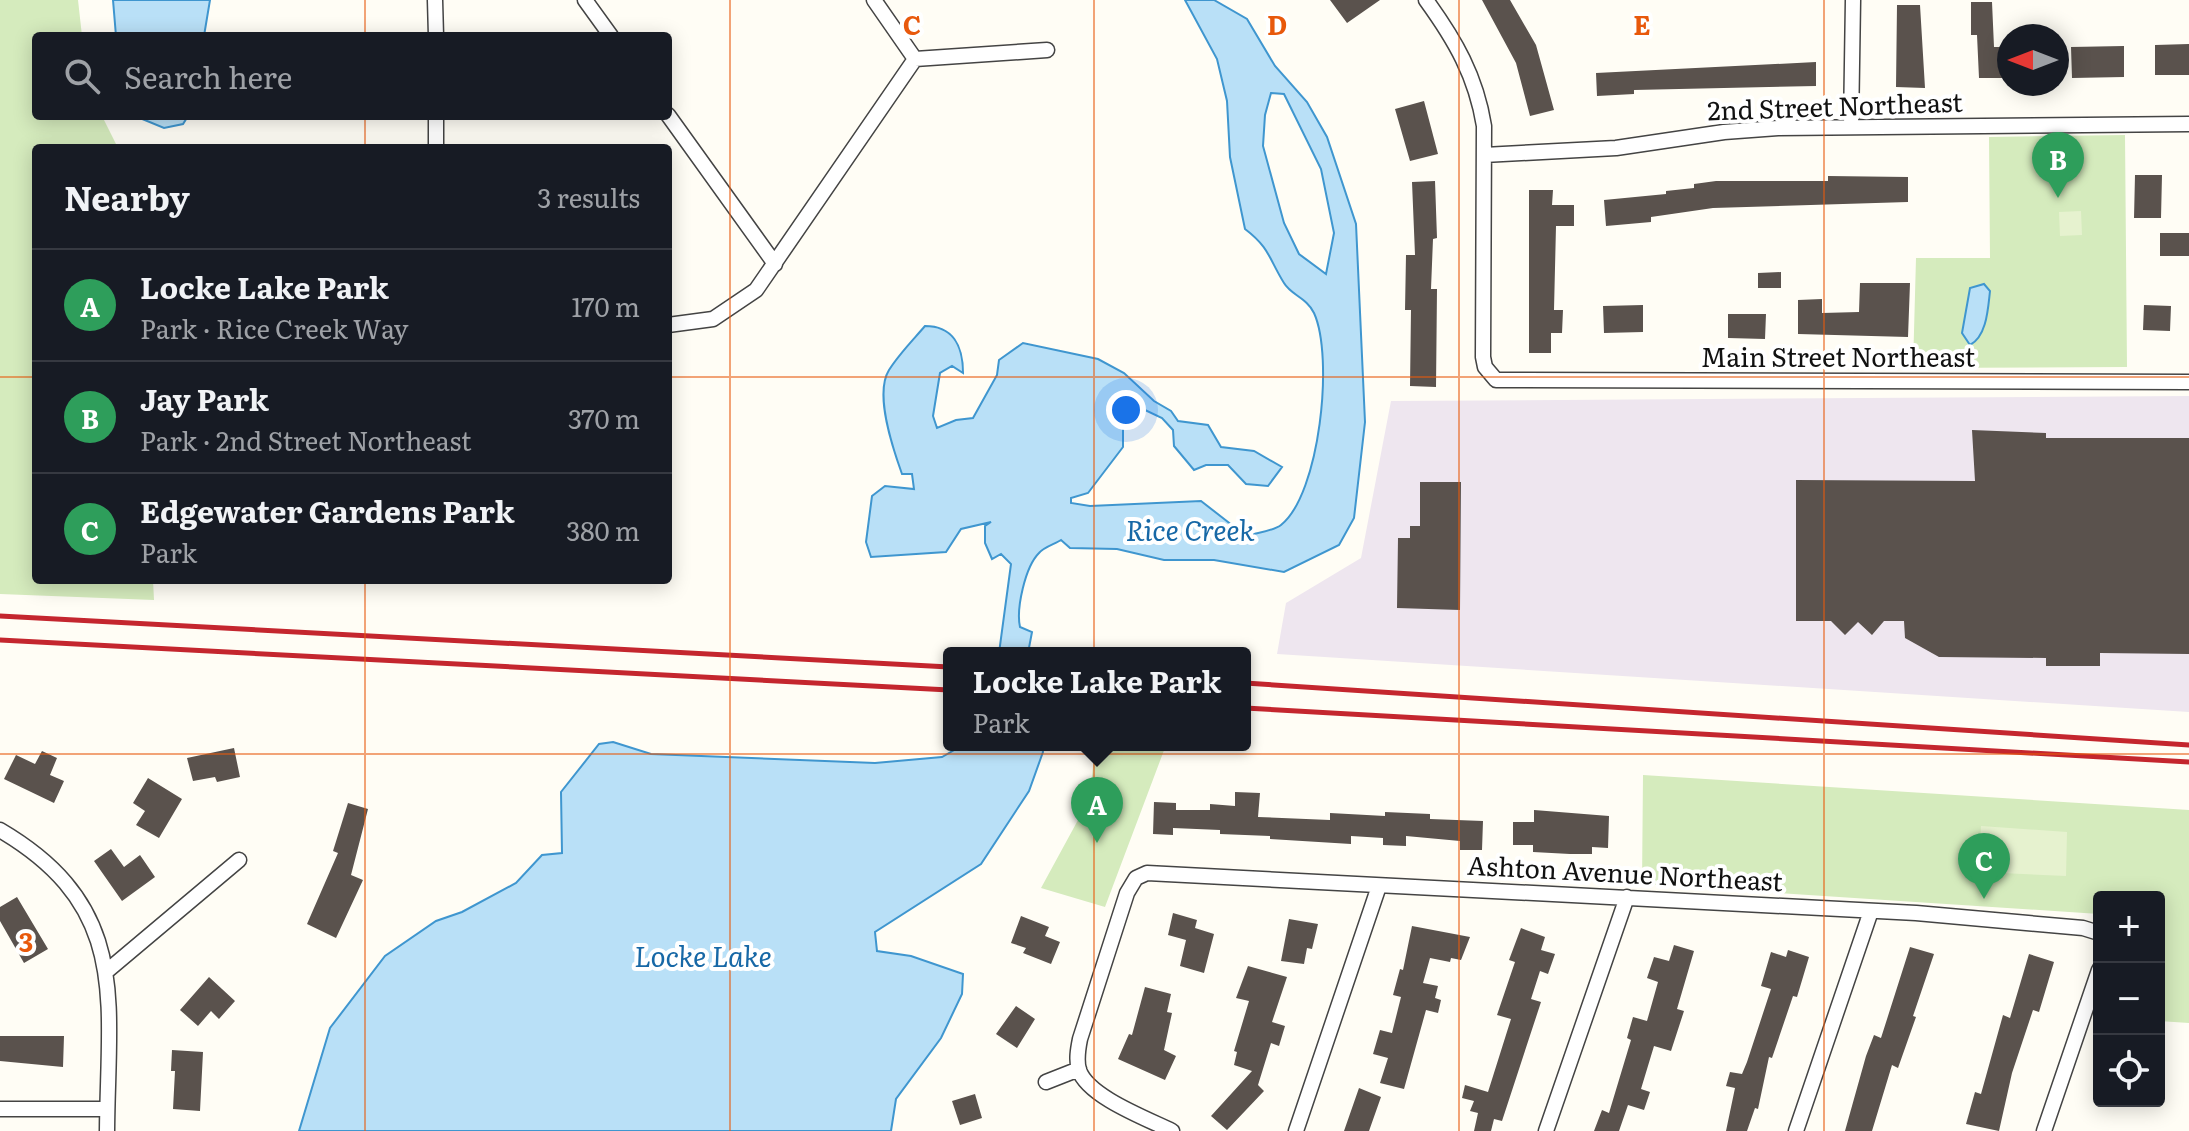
<!DOCTYPE html>
<html lang="en">
<head>
<meta charset="utf-8">
<style>
	:root { --surface:#171b24; --page:#242831; --text:#f1f3f6; --muted:#9ea1a6; --line:#363941; --accent:#c4262e }
	body { margin:0; font-family:Literata,serif; background:var(--page); color:var(--text) }
	.controls { position:absolute; right:24px; bottom:24px; display:grid; overflow:hidden; border-radius:8px; box-shadow:0 4px 20px #0003 }
	.controls button { width:72px; height:72px; display:grid; place-items:center; padding:0; border:0; border-bottom:2px solid var(--line); background:var(--surface); color:var(--text); font:40px sans-serif }
	.compass { position:absolute; left:1997px; top:24px; width:72px; height:72px; border-radius:50%; background:var(--surface); box-shadow:0 4px 20px #0003; rotate:270deg }
	.you { position:absolute; left:1126px; top:410px; width:28px; height:28px; margin:-20px; border:6px solid #fff; border-radius:50%; background:#1a73e8; box-shadow:0 0 0 12px #1a73e833 }
	.badge { display:grid; place-items:center; width:52px; height:52px; border-radius:50%; background:var(--accent); color:#fff; font-size:26px; font-weight:700 }
	.pin { position:absolute; translate:-50% -66px; filter:drop-shadow(0 2px 4px #0008) }
	.pin::after { content:''; position:absolute; top:42px; width:28px; height:24px; background:inherit; clip-path:polygon(0 0,100% 0,50% 100%) }
	.popup { position:absolute; left:943px; top:647px; width:308px; height:104px; box-sizing:border-box; display:grid; place-content:center; border-radius:8px; background:var(--surface); filter:drop-shadow(0 2px 6px #0005); font-size:26px; white-space:nowrap; color:var(--muted) }
	.popup b { font-size:30px; color:var(--text) }
	.popup::after { content:''; position:absolute; left:50%; top:100%; margin-left:-16px; border:16px solid transparent; border-top-color:var(--surface) }
	.list { margin:0; padding:0; list-style:none }
	h2 { display:flex; justify-content:space-between; align-items:center; height:104px; margin:0; padding:0 32px; font-size:34px }
	h2 small { font-size:26px; font-weight:400; color:var(--muted) }
	.list li { display:grid; grid-template-columns:52px 1fr auto; gap:24px; align-items:center; box-sizing:border-box; height:112px; padding:0 32px; border-top:2px solid var(--line) }
	.list b { display:block; font-size:30px; white-space:nowrap }
	.list p { margin:0; font-size:26px; white-space:nowrap; color:var(--muted) }
	.list em { font-size:26px; font-style:normal; color:var(--muted) }
	.icon { flex:none; width:44px; height:44px; fill:none; stroke:currentColor; stroke-width:2; stroke-linecap:round; stroke-linejoin:round }
	.map { position:relative; flex:none; width:2189px; height:1131px; overflow:hidden }
	.search { position:absolute; background:var(--surface); box-shadow:0 4px 20px #0003; left:32px; top:32px; width:640px; height:88px; display:flex; align-items:center; gap:20px; box-sizing:border-box; padding:0 28px; border-radius:8px; color:var(--muted); font-size:30px }
	.panel { position:absolute; background:var(--surface); box-shadow:0 4px 20px #0003; left:32px; top:144px; width:640px; height:440px; border-radius:8px }
	.map>svg:first-child { display:block }
</style>
</head>
<body>
<div class="map">
<svg width="2189" height="1131" viewBox="0 0 2189 1131">
	<rect width="100%" height="100%" fill="#fffdf5"/>
	<path fill="#eee6ef" d="M2189,396V712L1277,654L1286,603L1361,558L1391,401Z"/>
	<path fill="#d5ebbd" d="M0,0H78L82,36H36V116H102L118,148H36V580H153L154,600L0,594Z
		M2125,135L2127,367L1913,368L1916,258H1990L1989,137Z
		M1095,745H1166L1105,907L1041,888L1090,798Z
		M1643,775L2189,810V1023L2159,1021V897H2099V914L1642,884Z"/>
	<path fill="#e6f2cf" d="M2081,211L2082,235L2060,236L2059,212Z
		M1981,826L2067,832L2066,876L1979,872Z"/>
	<path fill="#b9e0f7" stroke="#3f96cf" stroke-width="2" fill-rule="evenodd" d="M113,0H210L204,36H116Z
		M1185,0H1214L1247,19L1275,66L1307,102L1327,137L1356,224L1365,422L1354,518L1339,545L1284,572L1214,560H1164L1117,549L1070,548L1061,540C1055,544 1044,547 1039,553C1025,567 1016,609 1020,627L1032,632L1028,653H999L1011,564L1001,554L992,559L985,543V526L991,522L961,529L946,552L871,557L866,542L872,496L885,486L914,489L912,474H902C893,449 874,394 889,370C899,354 913,340 925,326C953,326 963,346 963,373L952,366L940,373L933,416L937,428L956,420L973,418L997,375L999,360L1023,343L1098,359L1124,373L1154,401L1171,411L1178,421L1208,425L1221,447L1254,451L1282,467L1268,486L1246,484L1228,465H1206L1194,470L1174,446L1173,430L1162,418L1143,409H1126L1123,415V447L1088,493L1071,498V503L1090,506L1201,501L1246,536C1255,533 1274,531 1281,525C1320,494 1334,357 1314,313C1307,298 1291,295 1284,283C1269,259 1270,248 1245,229L1230,157L1227,101L1217,59ZM1271,93L1284,94L1321,169L1334,233L1326,274L1299,254L1284,223L1263,146L1265,115Z
		M135,116H188L183,124L164,128Z
		M1984,284L1990,291C1988,308 1987,336 1970,345L1962,333L1970,288Z
		M613,742L651,754L875,763L942,757L963,745H1042L1043,752L1029,791L981,864L875,932L877,951L911,956L963,974L962,994L941,1038L896,1099L891,1131H299L330,1028L385,956L436,921L462,912L516,883L542,855L562,853L561,792L599,744Z"/>
	<path fill="#5a524d" d="M1330,0H1380L1347,23Z
		M1482,0H1510L1536,45L1554,110L1530,116L1516,63Z
		M1971,2H1992L1994,47H2009V78H1979L1977,35H1971Z
		M1897,5H1920L1925,88L1896,87Z
		M2189,44V75H2155V45Z
		M2124,46V77L2072,78L2071,47Z
		M1816,62V86L1634,90V94L1597,96L1596,73Z
		M1424,101L1438,154L1410,161L1395,109Z
		M2135,175H2162L2161,218H2134Z
		M1828,176L1908,177V202L1713,208L1651,217V222L1606,226L1604,200L1666,194V191L1694,188V184L1716,181H1828Z
		M1435,181L1437,238L1433,239L1431,289H1437L1436,387L1410,386L1411,310H1405L1406,255H1415L1412,182Z
		M1529,190H1553L1552,205H1574V226H1556L1554,310H1563L1562,333H1551V353H1529Z
		M2160,233H2189V256H2160Z
		M1781,272V288H1758V273Z
		M1860,283H1910L1908,337L1798,334V300L1822,299V313L1859,312Z
		M1643,305V332L1604,333L1603,306Z
		M2144,305L2171,306L2170,331L2143,330Z
		M1728,314H1766L1765,339L1728,338Z
		M1972,430L2046,433V438H2189V654L2100,653V666H2046V658L1939,657L1905,638L1904,621H1884L1872,635L1858,622L1845,635L1831,621H1796V480L1975,481Z
		M1420,482H1461L1460,610L1397,608L1398,538H1410V526H1420Z
		M234,748L240,777L217,782L215,777L193,781L187,758Z
		M42,751L57,758L50,775L64,781L54,803L4,779L16,755L35,764Z
		M148,778L182,799L159,838L136,825L145,811L133,803Z
		M1235,792L1260,793L1258,817L1330,820V813L1385,816V812L1430,814V819L1483,821L1482,850H1460V841L1406,836V846L1383,845V838L1351,836V844L1270,839V836L1220,834V830L1173,828V835L1153,834L1154,802L1176,803V810H1210V804L1235,806Z
		M348,803L368,809L351,875L363,880L336,938L307,924L338,853L333,851Z
		M1534,810L1609,816L1608,848L1592,847V854H1570L1533,852V845H1513V822H1534Z
		M111,849L124,867L140,855L155,877L122,901L94,861Z
		M17,897L48,949L24,963L0,921V907Z
		M1173,913L1197,920L1195,928L1214,934L1204,973L1180,966L1186,940L1168,935Z
		M1021,916L1049,927L1045,936L1060,942L1051,964L1023,953L1026,948L1011,943Z
		M1289,919L1318,924L1312,949L1307,948L1304,964L1281,961Z
		M1412,926L1470,937L1461,960L1451,958L1450,962L1430,958L1423,983L1438,986L1435,998L1441,1000L1438,1013L1426,1010L1404,1089L1380,1083L1388,1058L1373,1054L1380,1030L1392,1033L1401,997L1393,995L1400,969L1403,970Z
		M1521,928L1545,937L1541,950L1555,954L1548,974L1540,971L1531,999L1541,1002L1502,1121L1494,1119L1491,1131H1474L1478,1113L1470,1111L1474,1101L1462,1098L1465,1085L1488,1092L1511,1019L1497,1015L1515,962L1509,960Z
		M1674,945L1694,951L1677,1009L1684,1011L1671,1051L1654,1046L1641,1089L1650,1092L1644,1110L1628,1105L1619,1131H1594L1602,1110L1609,1113L1631,1040L1627,1038L1633,1017L1647,1021L1658,982L1647,978L1654,957L1669,961Z
		M1910,947L1934,954L1913,1016L1916,1017L1898,1068L1892,1065L1872,1131H1845L1866,1056L1874,1035L1881,1038Z
		M1788,950L1809,957L1797,997L1793,996L1772,1058L1769,1057L1758,1109L1755,1108L1747,1131H1726L1735,1088L1726,1086L1730,1072L1742,1074L1747,1062L1771,989L1761,986L1771,952L1786,957Z
		M2029,954L2054,962L2039,1012L2033,1010L2012,1073L1999,1131L1966,1124L1975,1092L1981,1094L2003,1015L2010,1018Z
		M1248,966L1287,977L1272,1022L1285,1026L1279,1046L1271,1043L1258,1085L1264,1091L1227,1130L1211,1116L1252,1071L1234,1065L1237,1052L1234,1051L1249,1001L1236,998Z
		M209,977L235,1001L219,1019L211,1011L198,1026L180,1010Z
		M1145,987L1171,994L1167,1012L1172,1013L1164,1050L1176,1056L1165,1080L1118,1059L1129,1034L1132,1035Z
		M1016,1006L1035,1019L1017,1048L996,1034Z
		M0,1036H64L63,1067L0,1061Z
		M172,1050L203,1052L200,1111L173,1109L175,1071H171Z
		M1359,1088L1381,1097L1369,1131H1344Z
		M975,1094L982,1118L960,1125L952,1101Z"/>
	<g fill="none" stroke-linecap="round" stroke-linejoin="round">
		<defs>
			<path id="street" d="M435,0L436,36
				M585,0L611,36
				M1426,0C1455,40 1476,76 1484,126L1483,357L1485,367L1496,380L2189,382
				M915,59L1047,50
				M668,115L775,264
				M436,116V148
				M1851,127L1853,0
				M1484,155L1616,148L1724,132L1778,128L2189,124
				M668,325L713,319L756,290L915,59L874,0
				M0,830C131,907 108,1000 107,1131
				M107,971L239,860
				M1046,1082L1079,1069
				M0,1109H107
				M1172,1131C1148,1119 1088,1097 1079,1070C1076,1060 1078,1049 1080,1039L1127,893L1136,878L1147,873L1916,913L2083,928L2099,933
				M1296,1131L1379,886
				M1546,1131L1627,897
				M1796,1131L1871,911
				M2044,1131L2099,970"/>
		</defs>
		<use href="#street" stroke="#444" stroke-width="17"/>
		<use href="#street" stroke="#fff" stroke-width="14"/>
		<path stroke="#c4262e" stroke-width="5" d="M0,616L949,667
			M0,640L949,690
			M1245,683L2189,745
			M1245,708L2189,762"/>
	</g>
	<path fill="none" stroke="#e8590c" stroke-width="2" stroke-opacity="0.55" d="M365,0V36M730,0V1131M1094,0V1131M1459,0V1131M1824,0V1131M365,116V148M0,377H36M668,377H2189M365,580V1131M0,754H2189"/>
	<g text-anchor="middle" stroke-width="8" stroke-linejoin="round" paint-order="stroke">
		<g font-size="26" fill="#111" stroke="#fff">
			<text transform="translate(1835 107) rotate(-2)" y="9">2nd Street Northeast</text>
			<text x="1838" y="367">Main Street Northeast</text>
			<text transform="translate(1625 874) rotate(3)" y="9">Ashton Avenue Northeast</text>
		</g>
		<g font-size="28" font-style="italic" fill="#1768a6" stroke="#fff">
			<text x="1190" y="541">Rice Creek</text>
			<text x="703" y="967">Locke Lake</text>
		</g>
	</g>
	<g font-size="26" text-anchor="middle" font-weight="bold" fill="#e8590c" stroke="#fff" stroke-width="8" stroke-linejoin="round" paint-order="stroke">
		<text x="912" y="35">C</text>
		<text x="1277" y="35">D</text>
		<text x="1642" y="35">E</text>
		<text x="26" y="952">3</text>
	</g>
</svg>
<div class="controls">
<button>+</button>
<button>−</button>
<button><svg class="icon" aria-label="locate" viewBox="0 0 24 24"><circle cx="12" cy="12" r="6"/><path d="M12 2v4M12 18v4M2 12h4M18 12h4"/></svg></button>
</div>
<svg class="compass" viewBox="-18 -18 36 36"><path d="M0-13l5 13h-10z" fill="#e53935"/><path d="M0 13l5-13h-10z" fill="#9ea1a6"/></svg>
<div class="you"></div>
<div class="pin badge" style="left:1097px;top:843px;background:#2e9e5b">A</div>
<div class="popup"><b>Locke Lake Park</b>Park</div>
<div class="pin badge" style="left:2058px;top:198px;background:#2e9e5b">B</div>
<div class="pin badge" style="left:1984px;top:899px;background:#2e9e5b">C</div>
<div class="search"><svg class="icon" aria-label="search" viewBox="0 0 24 24"><circle cx="10" cy="10" r="6"/><path d="M15 15l6 6"/></svg>Search here</div>
<section class="panel">
<h2>Nearby<small>3 results</small></h2>
<ul class="list">
<li><span class="badge" style="background:#2e9e5b">A</span><div><b>Locke Lake Park</b><p>Park · Rice Creek Way</p></div><em>170 m</em></li>
<li><span class="badge" style="background:#2e9e5b">B</span><div><b>Jay Park</b><p>Park · 2nd Street Northeast</p></div><em>370 m</em></li>
<li><span class="badge" style="background:#2e9e5b">C</span><div><b>Edgewater Gardens Park</b><p>Park</p></div><em>380 m</em></li>
</ul>
</section>
</div>
</body>
</html>
